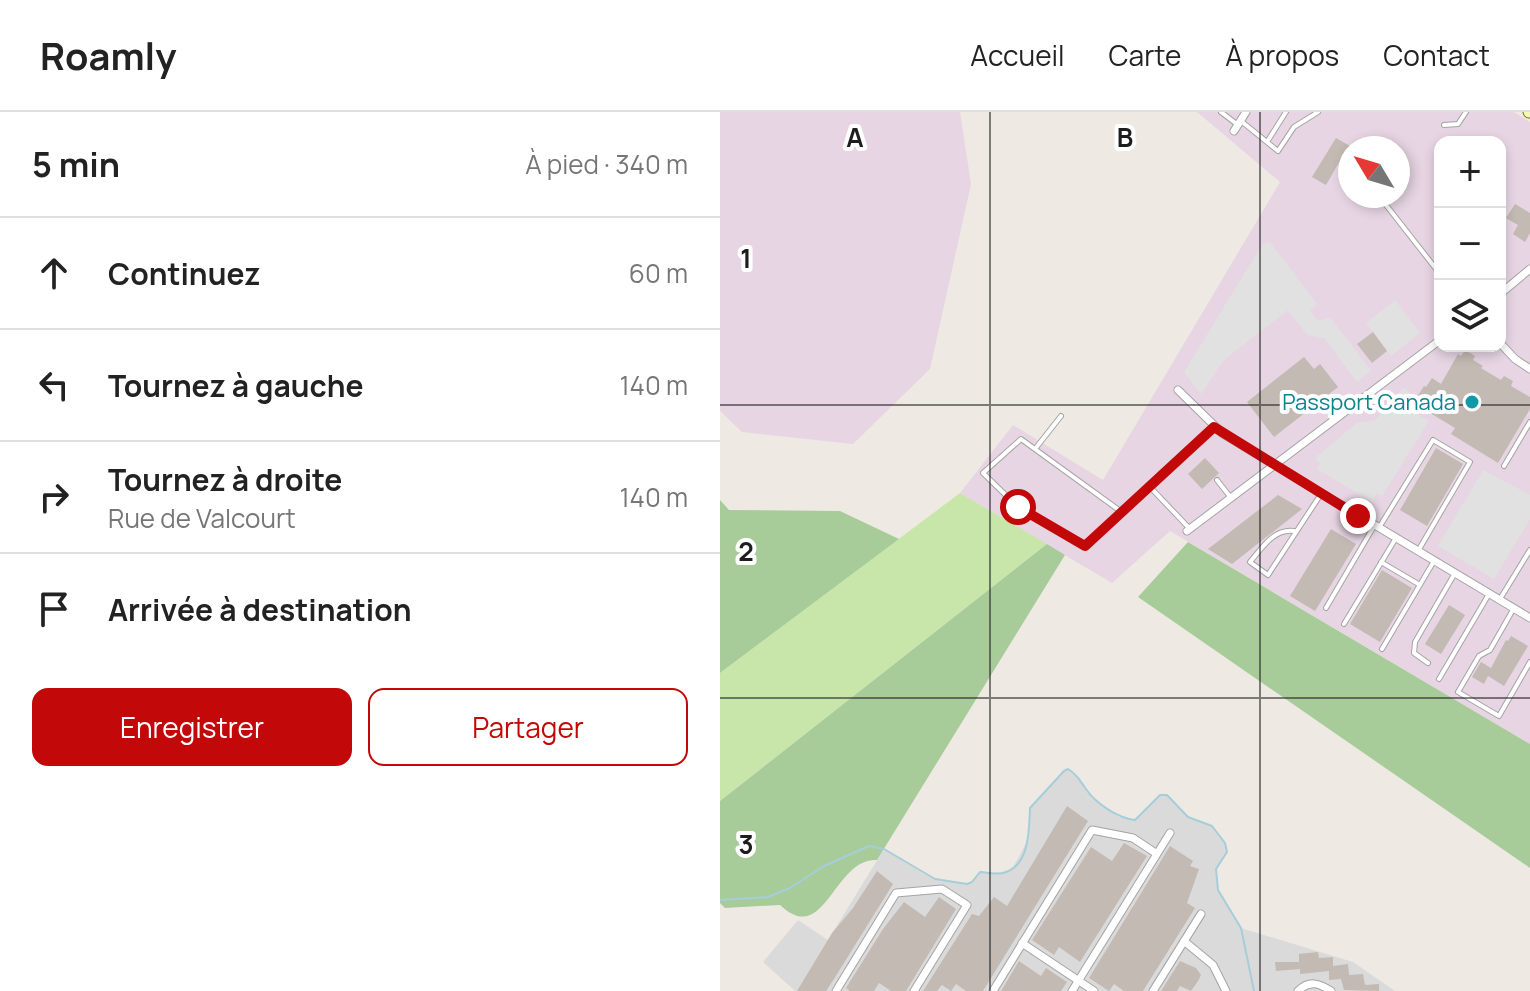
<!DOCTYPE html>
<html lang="fr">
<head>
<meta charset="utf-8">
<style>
	:root { --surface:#fff; --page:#f2f2f2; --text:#222; --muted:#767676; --line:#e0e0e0; --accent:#c20809 }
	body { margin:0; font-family:Manrope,sans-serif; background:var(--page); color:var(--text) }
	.controls { position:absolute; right:24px; top:24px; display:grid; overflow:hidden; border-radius:16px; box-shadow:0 4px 12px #0003 }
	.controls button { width:72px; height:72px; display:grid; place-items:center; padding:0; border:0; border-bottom:2px solid var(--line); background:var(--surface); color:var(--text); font:40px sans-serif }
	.compass { position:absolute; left:618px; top:24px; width:72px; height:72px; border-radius:50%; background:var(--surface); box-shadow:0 4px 12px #0003; rotate:308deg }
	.stop { position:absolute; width:24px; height:24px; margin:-18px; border:6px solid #c20809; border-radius:50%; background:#fff }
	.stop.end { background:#c20809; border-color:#fff; box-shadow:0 2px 8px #0008 }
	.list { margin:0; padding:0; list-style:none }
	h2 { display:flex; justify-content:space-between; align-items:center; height:104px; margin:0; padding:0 32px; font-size:34px }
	h2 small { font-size:26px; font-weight:400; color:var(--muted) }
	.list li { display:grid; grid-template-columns:52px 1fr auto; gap:24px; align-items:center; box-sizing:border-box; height:112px; padding:0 32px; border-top:2px solid var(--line) }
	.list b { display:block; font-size:30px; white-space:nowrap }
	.list p { margin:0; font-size:26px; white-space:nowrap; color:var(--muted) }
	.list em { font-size:26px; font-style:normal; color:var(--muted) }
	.actions { display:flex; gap:16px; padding:24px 32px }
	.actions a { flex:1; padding:18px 0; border:2px solid var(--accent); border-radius:16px; text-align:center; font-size:28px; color:var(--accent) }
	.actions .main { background:var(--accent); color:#fff }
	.icon { flex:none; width:44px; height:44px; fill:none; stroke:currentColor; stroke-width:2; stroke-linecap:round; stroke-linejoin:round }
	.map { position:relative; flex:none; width:810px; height:879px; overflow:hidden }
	header { display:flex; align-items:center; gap:48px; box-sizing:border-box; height:112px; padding:0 40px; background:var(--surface); border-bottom:2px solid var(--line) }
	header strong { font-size:38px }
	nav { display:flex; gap:44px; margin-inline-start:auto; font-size:28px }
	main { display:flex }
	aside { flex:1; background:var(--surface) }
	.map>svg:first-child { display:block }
</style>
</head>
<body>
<header>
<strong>Roamly</strong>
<nav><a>Accueil</a><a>Carte</a><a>À propos</a><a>Contact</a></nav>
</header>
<main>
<aside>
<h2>5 min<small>À pied · 340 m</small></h2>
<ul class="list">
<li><svg class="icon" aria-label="ahead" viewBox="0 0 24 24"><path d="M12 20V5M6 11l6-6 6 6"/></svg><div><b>Continuez</b></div><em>60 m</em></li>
<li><svg class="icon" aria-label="left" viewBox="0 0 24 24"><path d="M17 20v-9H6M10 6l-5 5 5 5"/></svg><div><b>Tournez à gauche</b></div><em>140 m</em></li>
<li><svg class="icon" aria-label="right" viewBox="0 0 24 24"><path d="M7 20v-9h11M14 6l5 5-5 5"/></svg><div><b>Tournez à droite</b><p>Rue de Valcourt</p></div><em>140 m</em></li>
<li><svg class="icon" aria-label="arrive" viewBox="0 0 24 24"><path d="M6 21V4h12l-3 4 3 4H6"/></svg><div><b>Arrivée à destination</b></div></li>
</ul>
<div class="actions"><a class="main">Enregistrer</a><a>Partager</a></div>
</aside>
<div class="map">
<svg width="810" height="879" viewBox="0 0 810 879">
	<rect width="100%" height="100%" fill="#eeeae3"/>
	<path fill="#dbdada" d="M348,657L360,666L367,680L399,705L415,708L440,683H447L468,705L492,714L505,731L507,740L496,757L498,778L521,816L633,850L675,879H75L43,850L78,808L108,828L164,737L204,762L225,769L247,772L252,770L260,760L284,761L292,757L309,726L310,696L344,659Z"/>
	<path fill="#e7d5e3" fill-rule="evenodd" d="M0,0H240L251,72L210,257L133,332L22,320L0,299Z
		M477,0H794L810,10V632L450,419L392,471L240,381L293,313L383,368L560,70ZM720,30H780V234H720ZM630,36H678V84H630Z"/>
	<path fill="#c8e6aa" d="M240,381L327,432L0,689V561Z"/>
	<path fill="#a8cc99" d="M0,388L9,398L120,399L179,427L0,561Z
		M468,430L810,632V756L418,485Z
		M327,432L345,443L157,748C114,745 105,836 60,793L5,796L0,791V689Z"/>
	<path fill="#e1e1e1" d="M550,130L597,192L590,199L598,209L610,205L651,259L637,270L604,226L587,223L568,198L504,248L481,282L464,260L542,133Z
		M675,188L700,221L671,244L646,211Z
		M684,276L693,283L686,296L709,309L662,384L657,381L652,390L597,357L600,351L595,346L637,311L656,308L661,302L671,299L677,288L674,283Z
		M763,358L810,383V407L774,467L718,434Z"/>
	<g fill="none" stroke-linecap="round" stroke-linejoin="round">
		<path stroke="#a5ceda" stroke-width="2" d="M0,788L48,785L70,776L104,754L149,734L164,737L215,767L247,772L252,770L260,760C269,760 277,764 286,760C310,752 309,716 310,696L344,659L348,657C358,663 360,669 366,677C376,692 398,706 415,708L440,683H447L468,705L492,714L505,731L507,740L496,757L498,778L521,816L534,879"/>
	</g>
	<path fill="#c2bab3" d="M616,26L630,34V43L625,40L606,73L592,65Z
		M795,92L810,101V121L805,130L793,122L798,113L786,106Z
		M653,220L667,239L652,251L637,232Z
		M745,238L755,244L753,248L763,254L761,256L781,268L784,264L793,269L791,274L810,285V297L778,351L731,322L735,316L705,298L702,302L691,295L704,274L706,275L712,266L721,272L738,242L741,244Z
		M584,245L594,257L600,252L618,275L554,325L527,290Z
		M716,336L743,352L707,414L680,398Z
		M485,346L499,361L482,377L468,362Z
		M558,383L582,397L512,452L488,437Z
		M611,417L636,432L595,499L570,484Z
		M662,458L692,476L660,530L630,512Z
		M729,493L745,503L721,542L705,532Z
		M791,524L808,534L784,574L768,564L764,572L752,565L761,550L771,556L786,528L788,529Z
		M347,694L368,709L263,879H246L236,872L231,879L222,873L217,879H203L252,802L259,804L274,785L287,794Z
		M404,731L427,744L360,850L339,835L334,843L312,828L371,735L392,749Z
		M450,734L473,749L470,754L479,757L467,791L475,796L423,879H404L394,872L389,879L369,866Z
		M157,759L173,772L114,867L106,879H77L112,821L133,796Z
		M219,785L236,797L186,879H171L159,871L154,879H130L126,876L163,817L184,790L205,805Z
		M598,840L599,846L613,845V854L628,852L629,863L643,862L645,873L659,872V879L624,878L621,867L609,868V859L580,862V857L556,859L555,850H579V842Z
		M299,849L321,864L326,856L347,870L341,879H281Z
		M460,849L476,856L481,863L478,869L471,879L460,874L457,879H441Z"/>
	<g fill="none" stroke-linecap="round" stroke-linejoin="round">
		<defs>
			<path id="lane" d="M501,0L518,13
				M521,9L558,39L574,15L598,0
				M724,13L738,12L746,0
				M547,30L566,0
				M659,84L720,162
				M315,337L341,304
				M784,354L810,310
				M497,368L511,386
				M430,375L470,417
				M403,401L301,327L263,361L298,395L365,434C409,396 449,353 494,315
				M660,414L713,328L750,350L698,439
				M574,419C554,416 542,436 530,450L548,463L601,382
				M661,450L700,473
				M780,487L810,438
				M606,496L654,414
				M794,496L770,538L759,544L738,580L779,604L810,550
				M624,512L676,426
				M662,537L714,449
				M708,551L694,541L695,530L735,461
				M719,567L769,482"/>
			<path id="street" d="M514,19L526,0
				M780,182L810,157
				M780,231L795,247L810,257
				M458,278L503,322L810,506
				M467,419L720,228
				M464,829L493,853L506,879
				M302,831L374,879
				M116,879L176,781L222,777L247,793L194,879
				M273,879L372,718L413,726L437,742
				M352,879L450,721
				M433,879L481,802
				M578,879C589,868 599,871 611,879"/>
			<path id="secondary" d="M809,0H810"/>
		</defs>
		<use href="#lane" stroke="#a4a4a4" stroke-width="6"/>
		<use href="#street" stroke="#a4a4a4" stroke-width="9"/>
		<use href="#secondary" stroke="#656f09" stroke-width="13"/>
		<use href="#lane" stroke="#fff" stroke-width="4"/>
		<use href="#street" stroke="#fff" stroke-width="7"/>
		<use href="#secondary" stroke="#f4f7b8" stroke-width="11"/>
	</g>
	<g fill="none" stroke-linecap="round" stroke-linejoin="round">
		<path stroke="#c20809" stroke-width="10" d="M298,395L365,434L494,315L638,404"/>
	</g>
	<path fill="none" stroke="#1d1d1d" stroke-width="2" stroke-opacity="0.55" d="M270,0V879M540,0V879M0,293H810M0,586H810"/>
	<circle fill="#0f9aa8" stroke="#fff" stroke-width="3" cx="752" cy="290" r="8"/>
	<g text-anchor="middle" stroke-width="8" stroke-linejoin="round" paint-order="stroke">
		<g font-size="22" fill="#0d838f" stroke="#fff" text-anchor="end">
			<text x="736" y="298">Passport Canada</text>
		</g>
	</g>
	<g font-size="26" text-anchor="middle" font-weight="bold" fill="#1d1d1d" stroke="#fff" stroke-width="8" stroke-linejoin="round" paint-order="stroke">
		<text x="135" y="35">A</text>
		<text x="405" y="35">B</text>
		<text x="26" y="156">1</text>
		<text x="26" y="449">2</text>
		<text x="26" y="742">3</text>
	</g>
</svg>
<div class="controls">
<button>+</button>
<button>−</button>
<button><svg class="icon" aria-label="layers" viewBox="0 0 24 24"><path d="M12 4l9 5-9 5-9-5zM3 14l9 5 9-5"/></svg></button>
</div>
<svg class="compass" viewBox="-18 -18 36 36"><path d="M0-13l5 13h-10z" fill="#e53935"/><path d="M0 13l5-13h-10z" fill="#767676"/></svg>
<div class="stop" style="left:298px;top:395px"></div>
<div class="stop end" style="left:638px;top:404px"></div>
</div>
</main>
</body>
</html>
